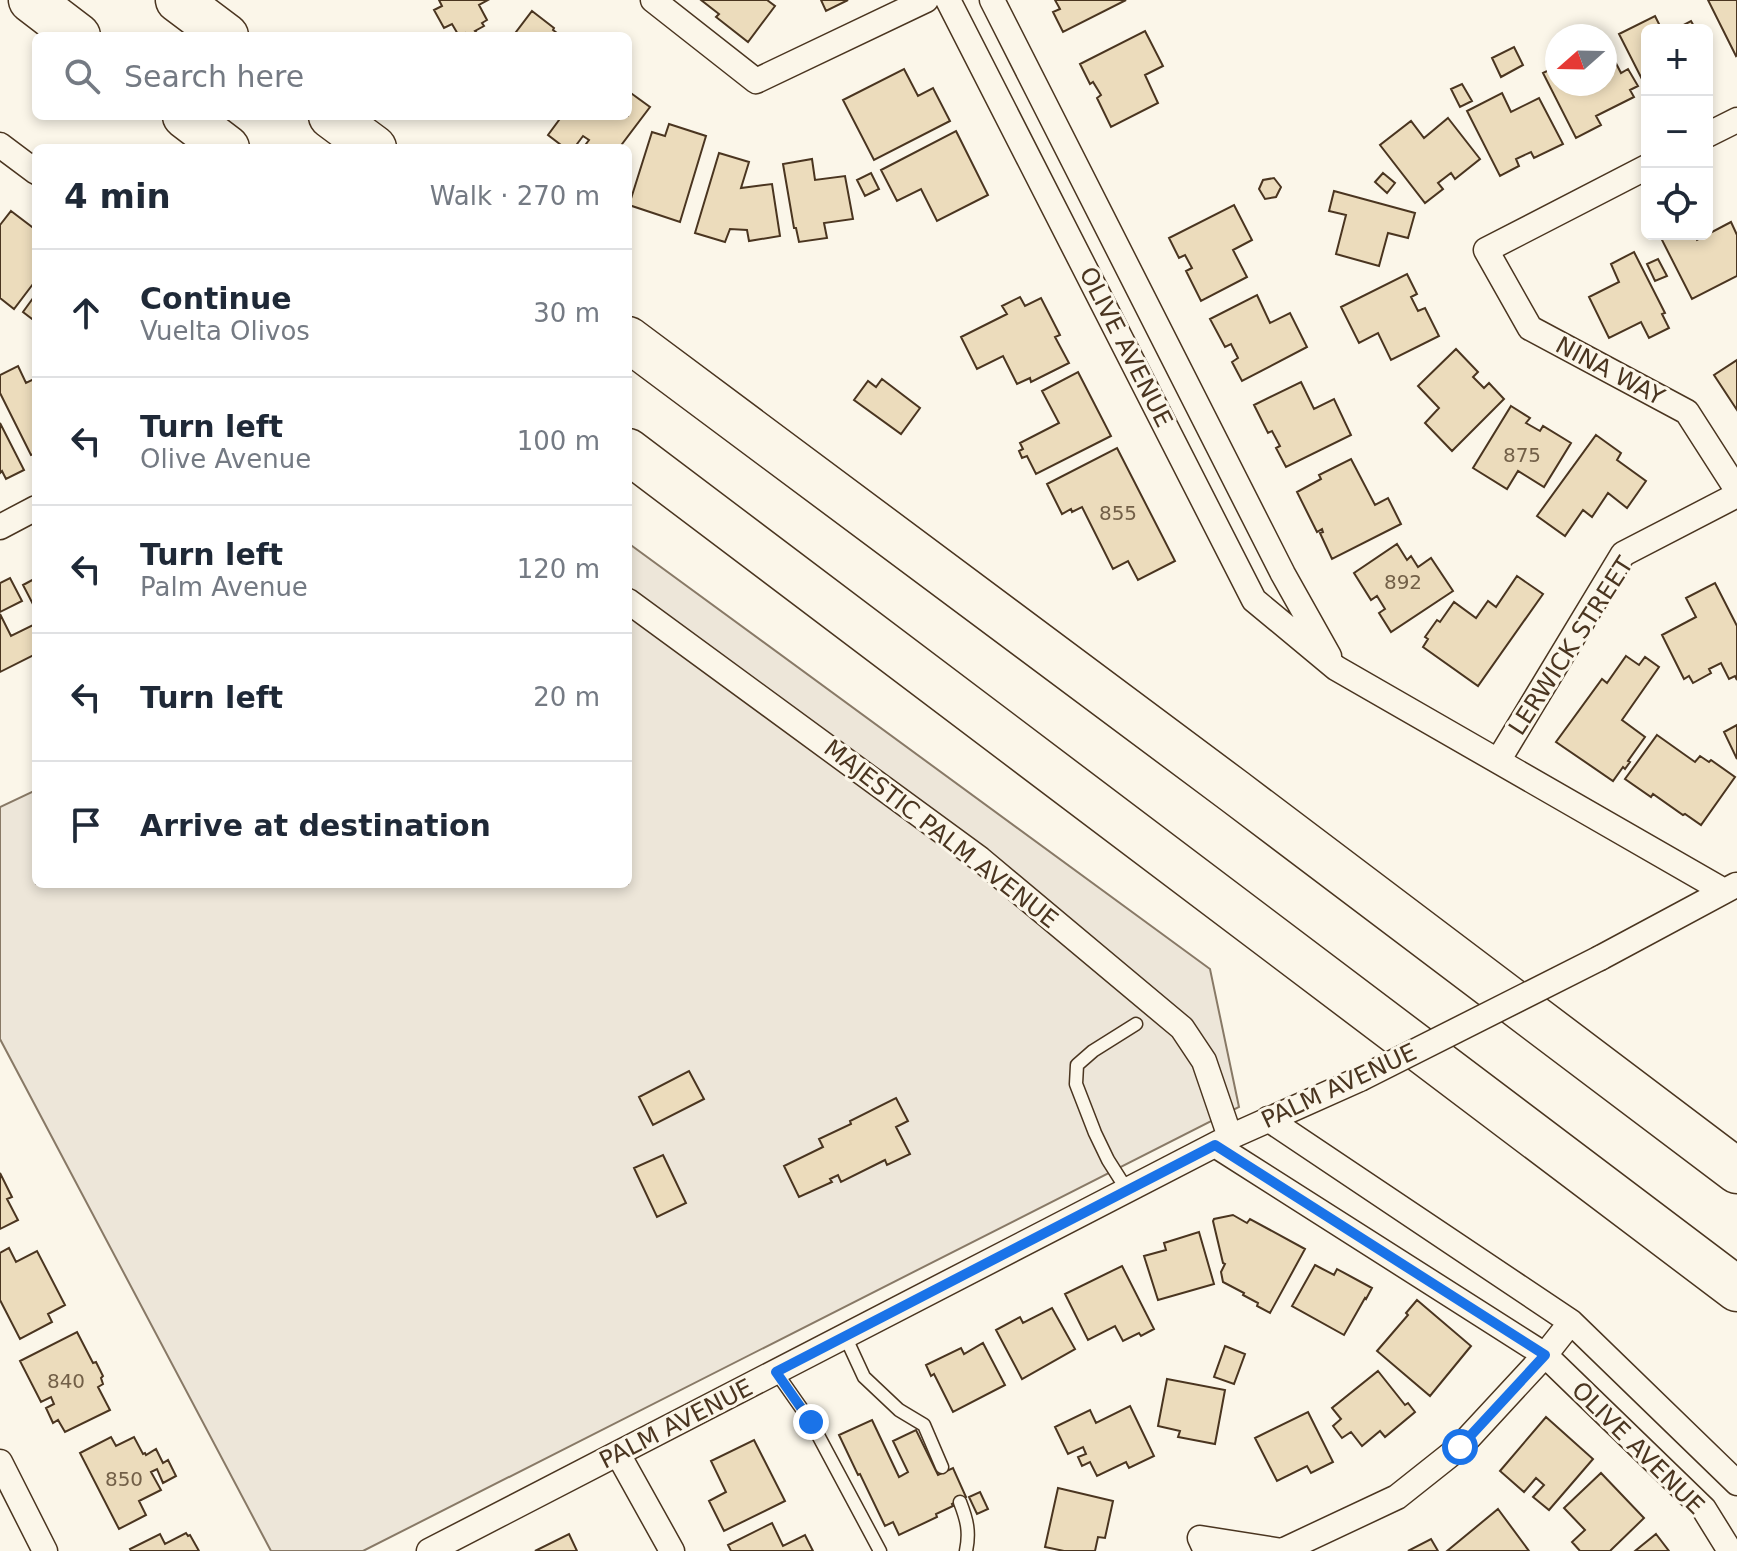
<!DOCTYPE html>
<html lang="en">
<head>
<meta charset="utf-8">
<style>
	:root { --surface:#fff; --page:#f2f2f3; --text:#1f2937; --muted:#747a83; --line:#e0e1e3 }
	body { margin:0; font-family:"DejaVu Sans",sans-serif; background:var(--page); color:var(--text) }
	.controls { position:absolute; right:24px; top:24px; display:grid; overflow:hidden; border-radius:12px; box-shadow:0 4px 12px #0003 }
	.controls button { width:72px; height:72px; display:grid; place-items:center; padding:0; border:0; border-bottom:2px solid var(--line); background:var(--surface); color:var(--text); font:40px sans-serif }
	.compass { position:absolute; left:1545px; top:24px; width:72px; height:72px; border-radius:50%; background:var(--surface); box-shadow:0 4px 12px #0003; rotate:250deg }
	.stop { position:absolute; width:24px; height:24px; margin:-18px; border:6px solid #1a73e8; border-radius:50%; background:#fff }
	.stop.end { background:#1a73e8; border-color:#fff; box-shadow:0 2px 8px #0008 }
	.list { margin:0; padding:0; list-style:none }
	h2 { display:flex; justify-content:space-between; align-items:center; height:104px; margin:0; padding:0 32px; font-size:34px }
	h2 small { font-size:26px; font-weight:400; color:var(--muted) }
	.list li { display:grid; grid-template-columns:52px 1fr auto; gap:24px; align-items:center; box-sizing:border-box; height:128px; padding:0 32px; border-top:2px solid var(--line) }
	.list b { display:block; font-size:30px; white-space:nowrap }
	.list p { margin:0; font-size:26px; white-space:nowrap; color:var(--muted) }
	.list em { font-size:26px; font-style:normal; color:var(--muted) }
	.icon { flex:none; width:44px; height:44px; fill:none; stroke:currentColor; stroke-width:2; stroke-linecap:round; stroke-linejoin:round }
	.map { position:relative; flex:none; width:1737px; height:1551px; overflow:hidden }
	.search { position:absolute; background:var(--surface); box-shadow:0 4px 12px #0003; left:32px; top:32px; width:600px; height:88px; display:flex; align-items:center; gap:20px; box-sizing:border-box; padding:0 28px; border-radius:12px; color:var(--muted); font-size:30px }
	.panel { position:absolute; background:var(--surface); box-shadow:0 4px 12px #0003; left:32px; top:144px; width:600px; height:744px; border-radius:12px }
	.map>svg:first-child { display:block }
</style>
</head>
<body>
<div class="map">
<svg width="1737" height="1551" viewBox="0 0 1737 1551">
	<rect width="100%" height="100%" fill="#fbf6e9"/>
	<path fill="#ede6d9" stroke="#887966" stroke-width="2" d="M628,543L1210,969L1239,1107L363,1551H271L0,1039V807L36,790V884H628Z"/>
	<path fill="#ecdcbc" stroke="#4a3520" stroke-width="2" d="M439,0H488L479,5L487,20L482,23L484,26L475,31L477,33L472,36H467L465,33L459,36L452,24L444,28L434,10L442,6Z
		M701,0H767L775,6L748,42L716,17L719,14Z
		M821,0H848L826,11Z
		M1055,0H1126L1063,32L1053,12L1060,9Z
		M1708,0H1737V55L1736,56Z
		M532,11L554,28L553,30L561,36H513Z
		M1655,16L1662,30H1647V89L1619,34Z
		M1691,21L1696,30H1674Z
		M1145,31L1163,66L1145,75L1158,103L1111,127L1097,98L1101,95L1093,82L1090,84L1080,64Z
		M1605,42L1621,73L1628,69L1638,86L1630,90L1634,97L1596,116L1601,125L1576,138L1543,73L1557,66V84H1605Z
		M1514,47L1523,65L1501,77L1492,58Z
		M904,69L918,96L933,88L950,121L874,160L843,100Z
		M1462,84L1472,101L1460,107L1451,89Z
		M628,91L650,107L619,148H583L589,140L583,136L574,148H565L548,135L562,116H628Z
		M1502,93L1511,112L1539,98L1563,144L1534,158L1531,152L1516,159L1519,166L1500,176L1467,111Z
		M1448,118L1480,159L1455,179L1451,173L1438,183L1443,189L1425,203L1380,145L1411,121L1424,138Z
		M669,124L706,136L680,222L629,205L652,132L665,136Z
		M956,131L988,195L937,221L921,189L897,201L881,170Z
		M719,153L749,162L741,188L772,184L780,236L749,241L747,230L730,229L725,242L695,233Z
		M812,159L815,180L845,176L853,219L824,223L827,238L799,242L796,228H794L783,164Z
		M871,173L879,189L865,196L857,180Z
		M1383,173L1395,183L1387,193L1375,182Z
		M1274,178L1281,187L1276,197L1265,199L1259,189L1263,180Z
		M1334,191L1415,213L1408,238L1388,233L1379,266L1336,254L1346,215L1329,211Z
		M1234,205L1252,240L1233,250L1247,277L1201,301L1186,271L1192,268L1185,255L1179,258L1169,238Z
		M11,211L36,230V280L14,309L0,298V225Z
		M1731,222L1737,235V276L1692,299L1660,236L1664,234H1694L1697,240Z
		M1634,252L1665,313L1662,314L1669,328L1649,338L1641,322L1609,338L1589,297L1619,282L1611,264Z
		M1658,259L1667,276L1655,281L1647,264Z
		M1407,274L1417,294L1411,297L1418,311L1425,308L1439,336L1391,360L1378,333L1359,343L1341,307Z
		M36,294V322L23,312Z
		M1257,295L1270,323L1290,313L1307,347L1242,381L1232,362L1238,358L1231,344L1225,347L1210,319Z
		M1020,297L1025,306L1041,298L1060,335L1055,337L1069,363L1031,382L1030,378L1017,384L1003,356L977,369L961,337L1007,314L1002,306Z
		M1456,349L1478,372L1473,377L1484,388L1489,383L1504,399L1452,451L1425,423L1439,408L1418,386Z
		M1737,360V410L1714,375Z
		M18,366L26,383L36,378V453L31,455L0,393V375Z
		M1078,372L1111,436L1036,474L1027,456L1022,458L1019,451L1023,449L1020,443L1059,423L1042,391Z
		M882,379L920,408L901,434L854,400L868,381L876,387Z
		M1301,382L1314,409L1334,399L1351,435L1286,467L1276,448L1280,446L1272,431L1268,433L1254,405Z
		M1511,406L1530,418L1526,423L1540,431L1543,426L1571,443L1544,487L1518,471L1507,489L1473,468Z
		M0,423L24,470L6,479L2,471L0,473Z
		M1596,435L1621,453L1617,460L1646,481L1627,508L1608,493L1592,517L1583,510L1565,536L1537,516Z
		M1117,448L1175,561L1138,580L1128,561L1113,569L1082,507L1072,512L1071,509L1062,514L1047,484Z
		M1351,459L1375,505L1388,498L1401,524L1332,559L1320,533L1323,532L1322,529L1317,532L1297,492L1321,479L1319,475Z
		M1397,544L1407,560L1411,556L1418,567L1431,558L1453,591L1391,632L1379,613L1385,609L1377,596L1371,600L1354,573Z
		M1517,576L1543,594L1478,686L1423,647L1428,639L1425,637L1437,620L1440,622L1454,602L1476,618L1488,601L1496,607Z
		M10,578L22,601L0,612V583Z
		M36,578V610L23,585Z
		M1715,583L1737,626V680L1735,676L1729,679L1721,663L1709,669L1711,673L1693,683L1689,676L1684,679L1662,635L1696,617L1686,598Z
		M0,614L11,636L33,625L36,631V654L0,672Z
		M1626,656L1639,665L1645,657L1659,667L1622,720L1645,737L1628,761L1630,762L1625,769L1623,767L1613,781L1556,742L1602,679L1607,683Z
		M1737,725V759L1724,732Z
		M1657,735L1695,762L1700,756L1709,762L1711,760L1735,777L1701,825L1685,814L1683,815L1653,794L1651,797L1625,779Z
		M689,1071L704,1099L653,1125L639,1097Z
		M896,1098L908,1121L896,1127L910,1154L887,1165L885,1160L841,1182L838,1175L830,1179L832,1182L799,1197L784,1166L823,1147L819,1139L851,1124L850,1121Z
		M663,1155L686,1203L657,1217L634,1168Z
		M0,1173L12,1197L7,1199L18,1220L0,1229Z
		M1233,1215L1247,1223L1250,1219L1305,1249L1270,1313L1257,1306L1258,1303L1243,1295L1244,1293L1223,1282L1221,1272L1225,1264L1223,1263L1213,1221L1214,1219Z
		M1199,1232L1214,1284L1158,1300L1144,1256L1166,1250L1164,1243Z
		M9,1248L16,1262L37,1251L65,1305L48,1314L52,1322L20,1339L0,1300V1253Z
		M1315,1265L1334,1275L1337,1269L1372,1288L1366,1299L1365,1298L1344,1335L1292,1306Z
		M1122,1266L1154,1329L1141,1336L1139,1333L1123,1341L1115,1326L1088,1340L1065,1294Z
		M1417,1300L1471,1346L1430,1396L1377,1351L1408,1315L1406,1313Z
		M1052,1308L1075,1349L1022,1379L996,1330L1020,1317L1023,1323Z
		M77,1332L93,1363L96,1362L103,1376L101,1378L103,1384L98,1387L110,1410L65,1432L58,1420L53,1423L46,1408L54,1404L51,1397L41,1402L20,1361Z
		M983,1343L1005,1385L953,1412L934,1374L931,1376L926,1365L961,1348L964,1354Z
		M1225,1346L1245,1354L1234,1384L1214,1377Z
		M1378,1371L1405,1405L1408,1403L1415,1412L1385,1437L1380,1431L1362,1446L1351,1432L1342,1438L1333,1426L1341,1419L1332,1408Z
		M1167,1379L1225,1390L1215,1444L1178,1437L1180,1431L1158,1426Z
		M1130,1406L1154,1456L1129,1468L1126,1462L1097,1476L1090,1462L1082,1466L1078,1457L1086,1454L1083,1447L1068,1454L1055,1427L1090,1410L1096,1423Z
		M1308,1412L1333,1462L1311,1473L1307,1466L1277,1481L1255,1438Z
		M1546,1417L1593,1459L1549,1510L1533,1497L1544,1485L1536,1478L1524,1492L1500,1471Z
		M872,1420L899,1477L908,1472L893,1441L916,1430L938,1475L953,1468L966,1497L952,1504L953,1506L936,1514L937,1517L899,1535L893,1522L885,1526L860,1474L858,1475L839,1435Z
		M111,1437L116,1446L134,1437L143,1454L145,1453L146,1455L156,1449L163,1463L168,1460L176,1476L163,1483L157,1469L151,1472L161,1490L139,1501L146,1515L119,1529L80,1453Z
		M754,1440L785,1501L724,1531L709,1501L726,1492L711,1461Z
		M1601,1473L1644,1518L1610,1551H1580L1572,1542L1585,1530L1564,1508Z
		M1058,1488L1113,1501L1105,1538L1098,1537L1095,1551H1064L1045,1547Z
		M980,1492L988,1509L977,1514L969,1497Z
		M1498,1509L1529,1551H1447Z
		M772,1523L783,1546L805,1535L813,1551H731L728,1545Z
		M186,1533L188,1536L190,1535L199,1551H131L130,1549L160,1534L165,1544Z
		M569,1534L577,1551H535Z
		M1656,1534L1669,1551H1635Z
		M1431,1539L1438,1551H1408Z"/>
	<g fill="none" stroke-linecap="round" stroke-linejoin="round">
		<defs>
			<path id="lane" d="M1127,1190L1108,1160L1095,1133L1076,1084L1077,1065L1093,1051L1136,1024
				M845,1336L864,1377L899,1410L924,1425L942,1467
				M776,1372L811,1422L880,1551
				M960,1502C967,1520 970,1532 966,1551"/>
			<path id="street" d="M653,0L756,81L926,0
				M948,0L1254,600L1336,668L1724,891
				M992,0L1283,574L1329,656
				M1707,135L1737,120
				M0,145L36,172
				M1647,167L1486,250L1530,328L1687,412L1737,490
				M0,527L36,508
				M628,601L980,859L1182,1028L1204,1061L1230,1137
				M1498,761L1623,554L1737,495
				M1600,958L1736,885
				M1268,1119L1571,1322L1737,1483
				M1215,1145L1545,1355L1704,1509L1730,1551
				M618,1454L672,1551
				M0,1462L45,1551
				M429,1551L1230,1137L1360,1079
				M1206,1551L1200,1538L1282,1551
				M1282,1551L1397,1497L1460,1447L1545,1355L1571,1322"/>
			<path id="highway" d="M31,0L78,36
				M178,0L226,36
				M185,116L227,148
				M331,116L374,148
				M628,339L1234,791L1737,1171
				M628,451L1737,1289"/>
		</defs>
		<use href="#lane" stroke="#4a3520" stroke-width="15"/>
		<use href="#street" stroke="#4a3520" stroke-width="27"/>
		<use href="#highway" stroke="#4a3520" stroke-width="47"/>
		<use href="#lane" stroke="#fbf6e9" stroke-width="12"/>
		<use href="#street" stroke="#fbf6e9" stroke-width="24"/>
		<use href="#highway" stroke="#fbf6e9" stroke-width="44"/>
		<defs>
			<path id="street-bridge" d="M1360,1079L1600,958"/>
		</defs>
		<use href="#street-bridge" stroke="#4a3520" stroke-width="27" stroke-linecap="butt"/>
		<use href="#street-bridge" stroke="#fbf6e9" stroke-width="24"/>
	</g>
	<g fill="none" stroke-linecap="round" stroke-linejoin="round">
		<path stroke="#1a73e8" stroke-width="10" d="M811,1422L776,1372L1215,1145L1545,1355L1460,1447"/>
	</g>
	<g text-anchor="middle" stroke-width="6" stroke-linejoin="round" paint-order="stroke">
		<g font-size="20" fill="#725f47">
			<text x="1522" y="462">875</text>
			<text x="1118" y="520">855</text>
			<text x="1403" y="589">892</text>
			<text x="66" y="1388">840</text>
			<text x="124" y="1486">850</text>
		</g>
		<g font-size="24" fill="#4a3520" stroke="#fbf6e9">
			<text transform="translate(1126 347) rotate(63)" y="8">OLIVE AVENUE</text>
			<text transform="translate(1610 371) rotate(28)" y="8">NINA WAY</text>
			<text transform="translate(1571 646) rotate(-57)" y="8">LERWICK STREET</text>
			<text transform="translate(941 834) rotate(38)" y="8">MAJESTIC PALM AVENUE</text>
			<text transform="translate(1339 1086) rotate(-25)" y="8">PALM AVENUE</text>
			<text transform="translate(676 1424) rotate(-27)" y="8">PALM AVENUE</text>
			<text transform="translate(1638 1448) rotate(45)" y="8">OLIVE AVENUE</text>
		</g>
	</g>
</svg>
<div class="controls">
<button>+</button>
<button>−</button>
<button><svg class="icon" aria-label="locate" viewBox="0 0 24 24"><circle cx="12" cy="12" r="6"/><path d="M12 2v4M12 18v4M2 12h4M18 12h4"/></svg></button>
</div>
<svg class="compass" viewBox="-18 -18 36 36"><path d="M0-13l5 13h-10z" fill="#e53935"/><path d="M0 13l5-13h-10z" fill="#747a83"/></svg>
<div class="stop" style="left:1460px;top:1447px"></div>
<div class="stop end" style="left:811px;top:1422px"></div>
<div class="search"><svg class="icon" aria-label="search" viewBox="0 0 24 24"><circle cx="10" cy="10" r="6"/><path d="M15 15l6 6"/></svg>Search here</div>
<section class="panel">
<h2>4 min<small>Walk · 270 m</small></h2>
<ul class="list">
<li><svg class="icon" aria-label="ahead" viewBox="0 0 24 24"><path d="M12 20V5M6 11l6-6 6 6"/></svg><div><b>Continue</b><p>Vuelta Olivos</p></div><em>30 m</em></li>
<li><svg class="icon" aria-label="left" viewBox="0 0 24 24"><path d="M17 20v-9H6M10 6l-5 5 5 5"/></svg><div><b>Turn left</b><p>Olive Avenue</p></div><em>100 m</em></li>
<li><svg class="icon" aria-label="left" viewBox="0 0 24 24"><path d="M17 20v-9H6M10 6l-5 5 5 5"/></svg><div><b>Turn left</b><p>Palm Avenue</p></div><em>120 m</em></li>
<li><svg class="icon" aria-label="left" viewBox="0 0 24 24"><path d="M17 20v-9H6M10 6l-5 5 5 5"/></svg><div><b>Turn left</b></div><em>20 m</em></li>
<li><svg class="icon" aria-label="arrive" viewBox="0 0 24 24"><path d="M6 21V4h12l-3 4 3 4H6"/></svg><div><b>Arrive at destination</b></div></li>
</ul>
</section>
</div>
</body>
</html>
